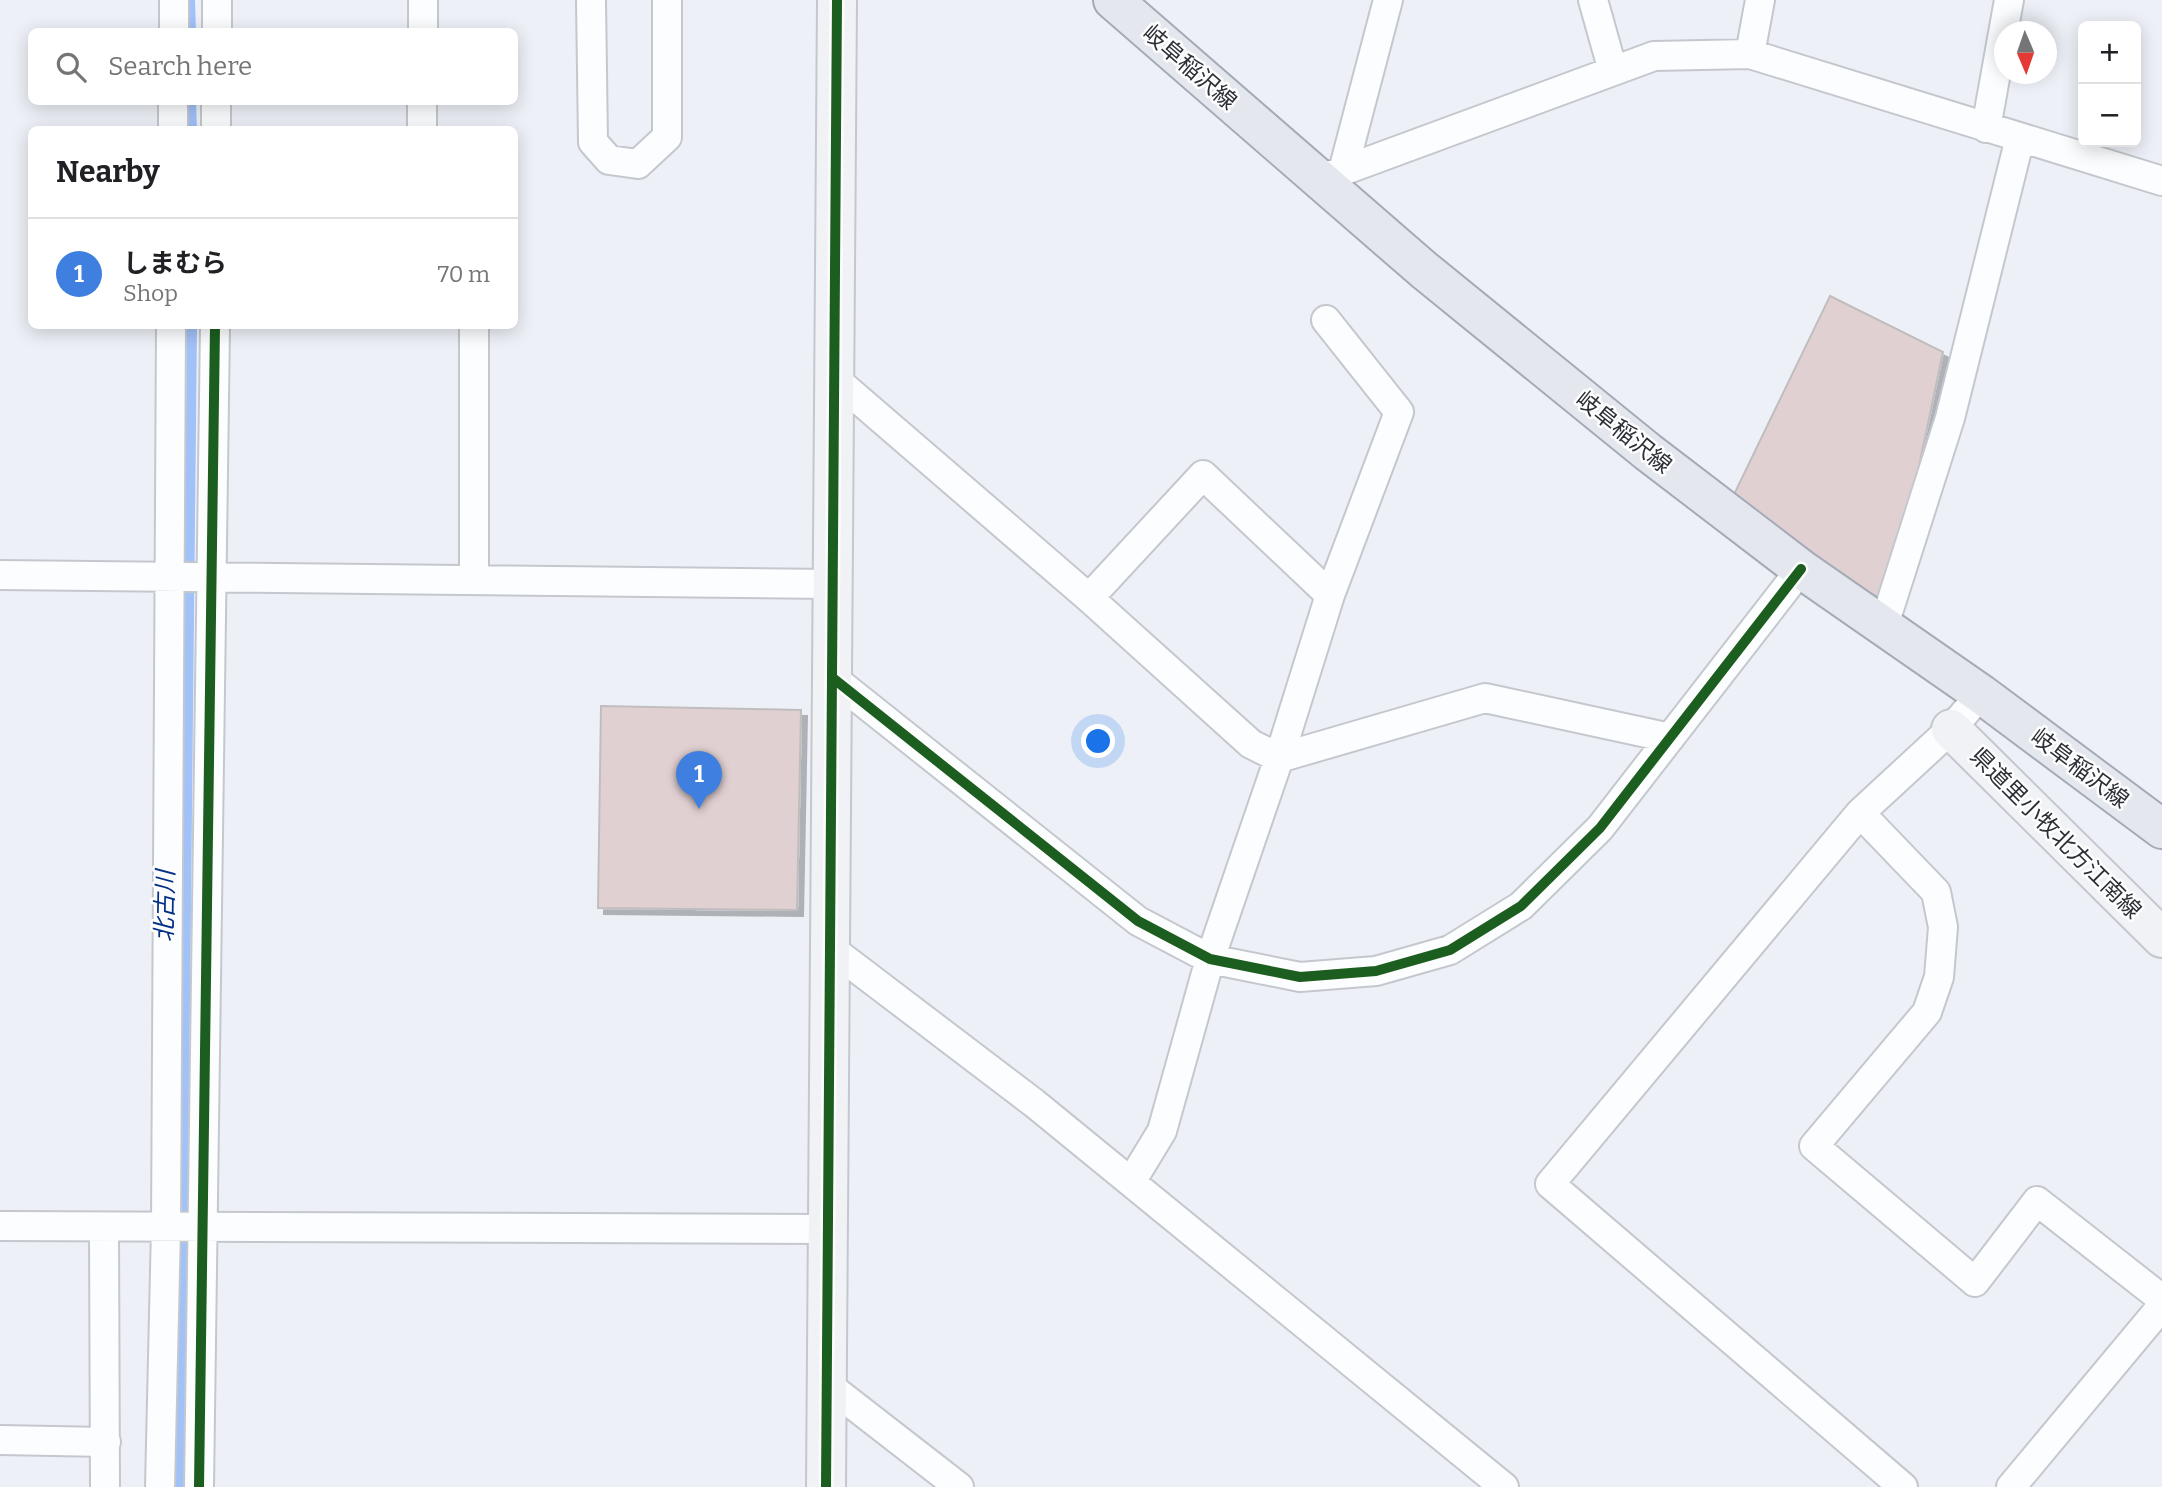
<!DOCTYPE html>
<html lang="en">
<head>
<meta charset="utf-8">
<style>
	:root { --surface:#fff; --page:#f6f6f6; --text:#202124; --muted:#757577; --line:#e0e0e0; --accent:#1a73e8 }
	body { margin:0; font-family:Bitter,"Noto Sans JP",serif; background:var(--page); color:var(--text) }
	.controls { position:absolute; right:21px; top:21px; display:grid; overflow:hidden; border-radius:10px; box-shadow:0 4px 18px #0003 }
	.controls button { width:63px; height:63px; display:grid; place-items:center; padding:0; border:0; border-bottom:2px solid var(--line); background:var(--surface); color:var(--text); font:35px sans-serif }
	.compass { position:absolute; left:1994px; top:21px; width:63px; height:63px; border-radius:50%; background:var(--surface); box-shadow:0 4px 18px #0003; rotate:178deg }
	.you { position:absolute; left:1099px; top:742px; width:24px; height:24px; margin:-18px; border:5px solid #fff; border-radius:50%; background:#1a73e8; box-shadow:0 0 0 10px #1a73e833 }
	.badge { display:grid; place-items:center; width:46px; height:46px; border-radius:50%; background:var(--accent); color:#fff; font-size:23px; font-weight:700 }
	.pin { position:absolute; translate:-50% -58px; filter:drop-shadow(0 2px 4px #0008) }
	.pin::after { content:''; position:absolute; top:37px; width:24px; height:21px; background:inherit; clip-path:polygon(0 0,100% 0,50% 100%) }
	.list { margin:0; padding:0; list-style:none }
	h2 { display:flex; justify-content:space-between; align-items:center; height:91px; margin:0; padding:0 28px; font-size:30px }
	h2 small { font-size:23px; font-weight:400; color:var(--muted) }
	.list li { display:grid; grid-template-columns:46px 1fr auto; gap:21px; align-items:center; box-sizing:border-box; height:112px; padding:0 28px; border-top:2px solid var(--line) }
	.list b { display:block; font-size:26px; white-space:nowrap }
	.list p { margin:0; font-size:23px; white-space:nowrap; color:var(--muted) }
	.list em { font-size:23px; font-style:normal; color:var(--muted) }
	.icon { flex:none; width:38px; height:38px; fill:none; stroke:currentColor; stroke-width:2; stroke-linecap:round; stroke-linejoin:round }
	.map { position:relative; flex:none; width:2162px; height:1487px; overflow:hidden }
	.search { position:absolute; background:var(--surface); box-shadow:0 4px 18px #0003; left:28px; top:28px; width:490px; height:77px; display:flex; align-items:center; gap:18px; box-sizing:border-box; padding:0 24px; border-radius:10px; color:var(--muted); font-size:26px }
	.panel { position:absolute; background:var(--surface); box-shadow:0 4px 18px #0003; left:28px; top:126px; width:490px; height:203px; border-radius:10px }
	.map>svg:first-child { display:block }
</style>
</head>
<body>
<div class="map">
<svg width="2162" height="1487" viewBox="0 0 2162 1487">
	<defs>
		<filter id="shadow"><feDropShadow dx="6" dy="6" stdDeviation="0" flood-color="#0004"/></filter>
	</defs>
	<rect width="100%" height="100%" fill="#edf1f7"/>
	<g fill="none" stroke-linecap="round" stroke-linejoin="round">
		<path stroke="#a1c1f9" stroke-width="10" d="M190,0L191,32
			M191,102L192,130
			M180,1487L192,326"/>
	</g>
	<path fill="#e1d0d1" stroke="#c0bdbf" stroke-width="2" filter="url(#shadow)" d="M1830,296L1943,352L1890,604L1726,511Z
		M601,706L801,710L797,910L598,908Z"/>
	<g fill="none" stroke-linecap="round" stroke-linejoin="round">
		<defs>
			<path id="street" d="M591,0L593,142L609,160L638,164L667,137V0
				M1593,0L1613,71
				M174,32V0
				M217,32V0
				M423,32V0
				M1750,54L1760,0
				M1986,128L2009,0
				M173,130V102
				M216,130V102
				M422,130V102
				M1343,171L1388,0
				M1318,180L1654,56L1750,54L2162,181
				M835,379L1089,598L1251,744L1279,758L1485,698L1670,738
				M0,575L833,584
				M474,580V326
				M1089,598L1203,475L1330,595
				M1883,628L1950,418L2020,138
				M834,679L1138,921L1210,959L1300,977L1376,971L1450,950L1521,906L1600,828L1801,569
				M1860,813L1936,892L1943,927L1939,977L1927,1012L1814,1146L1975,1282L2037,1201L2162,1299
				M830,948L1034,1103L1504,1487
				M1131,1182L1162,1131L1210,959L1279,758L1330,595L1399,412L1326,320
				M0,1226L827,1229
				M104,1228L105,1487
				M829,1386L959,1487
				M0,1440L106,1442
				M160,1487L166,1228L171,326
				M199,1487L215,326
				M1903,1487L1550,1184L1860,813L1951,729L1981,694
				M2011,1487L2162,1306"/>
			<path id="secondary" d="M1951,729L2162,938
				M826,1487L837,0"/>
			<path id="primary" d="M1113,0L1424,270L1648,452L1801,569L1981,694L2162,829"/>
		</defs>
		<use href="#street" stroke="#c4c8ce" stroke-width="32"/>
		<use href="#secondary" stroke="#c4c8ce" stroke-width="42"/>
		<use href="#primary" stroke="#a4abb7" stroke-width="42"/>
		<use href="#street" stroke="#fcfdfe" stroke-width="28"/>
		<use href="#secondary" stroke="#f0f2f5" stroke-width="38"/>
		<use href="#primary" stroke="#e4e8ee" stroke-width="38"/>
		<defs>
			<path id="cycleway" d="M834,679L1138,921L1210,959L1300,977L1376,971L1450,950L1521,906L1600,828L1801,569
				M199,1487L215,326
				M826,1487L837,0"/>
		</defs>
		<use href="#cycleway" stroke="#fdfdfd" stroke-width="15"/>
		<use href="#cycleway" stroke="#1b5e20" stroke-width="10"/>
	</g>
	<g text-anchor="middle" stroke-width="5" stroke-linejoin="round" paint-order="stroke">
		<g font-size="23" fill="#2b2f36" stroke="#fdfdfd">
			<text transform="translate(1190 67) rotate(41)" y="8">岐阜稲沢線</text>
			<text transform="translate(1624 432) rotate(39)" y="8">岐阜稲沢線</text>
			<text transform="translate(2080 768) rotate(37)" y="8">岐阜稲沢線</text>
			<text transform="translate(2056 833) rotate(45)" y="8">県道里小牧北方江南線</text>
		</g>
		<g font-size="24" font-style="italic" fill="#022f87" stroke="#fdfdfd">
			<text transform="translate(165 906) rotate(-89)" y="8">北古川</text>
		</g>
	</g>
</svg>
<div class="controls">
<button>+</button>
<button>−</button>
</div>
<svg class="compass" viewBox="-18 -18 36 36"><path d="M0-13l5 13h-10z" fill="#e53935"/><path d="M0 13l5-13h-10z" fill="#757577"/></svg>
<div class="you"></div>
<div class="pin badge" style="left:699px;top:809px;background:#3f7fe0">1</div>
<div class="search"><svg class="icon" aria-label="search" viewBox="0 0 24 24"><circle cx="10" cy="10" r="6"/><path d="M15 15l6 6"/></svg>Search here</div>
<section class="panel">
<h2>Nearby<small></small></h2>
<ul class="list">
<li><span class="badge" style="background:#3f7fe0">1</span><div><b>しまむら</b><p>Shop</p></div><em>70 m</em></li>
</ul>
</section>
</div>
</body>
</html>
